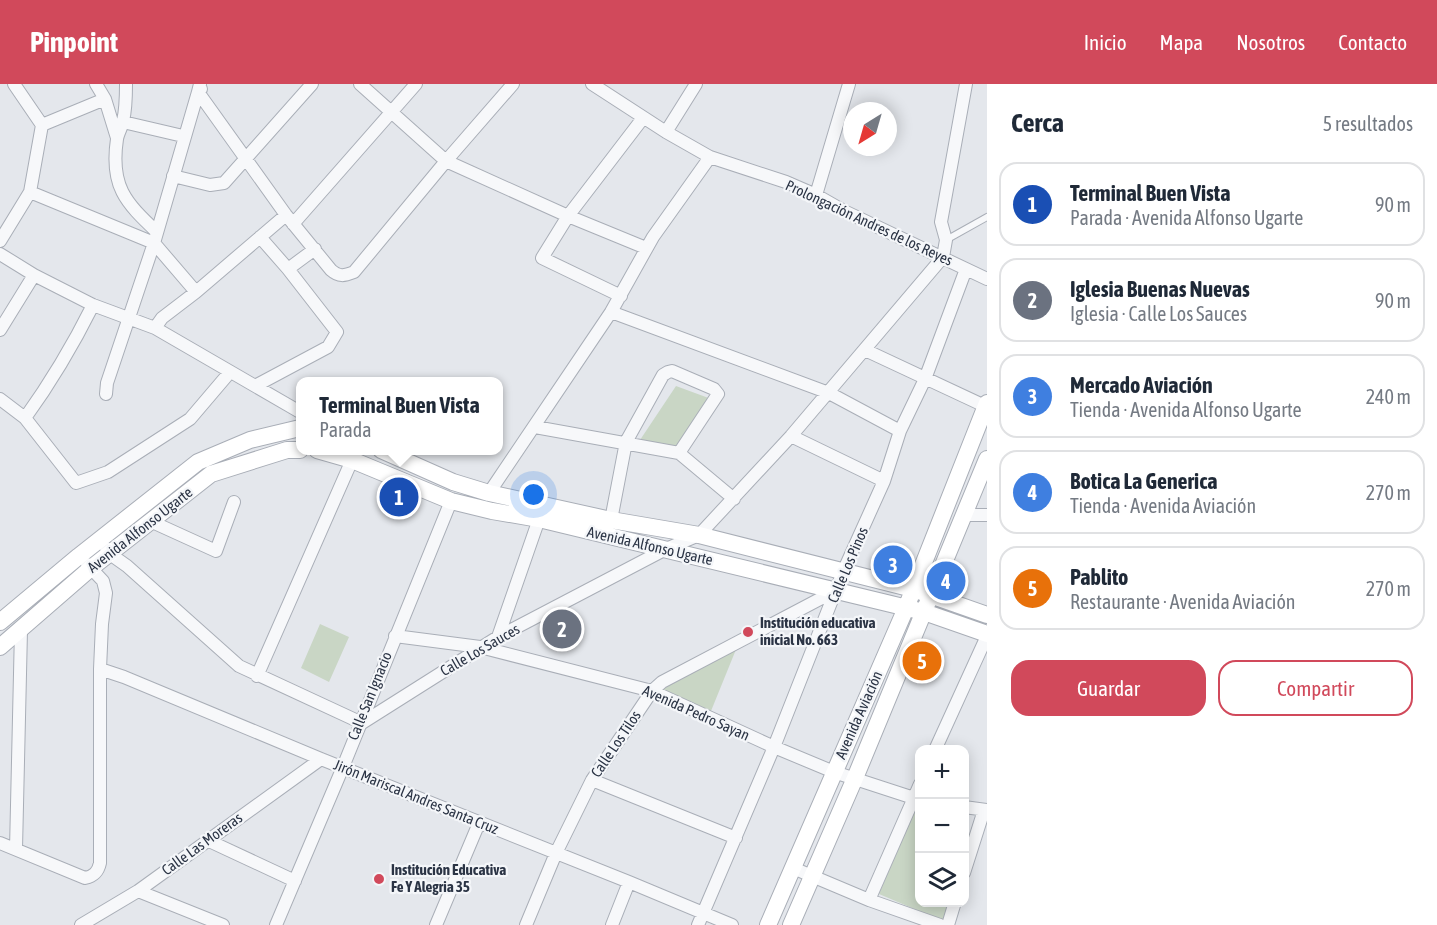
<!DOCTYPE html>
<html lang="es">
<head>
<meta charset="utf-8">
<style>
	:root { --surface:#fff; --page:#f2f2f3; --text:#1f2937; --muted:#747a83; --line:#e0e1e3; --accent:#d1495b }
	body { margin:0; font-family:"Asap Condensed",sans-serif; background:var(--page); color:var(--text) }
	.controls { position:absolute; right:18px; bottom:18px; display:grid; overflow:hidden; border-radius:12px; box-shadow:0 3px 15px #0003 }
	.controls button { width:54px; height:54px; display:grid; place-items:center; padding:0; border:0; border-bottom:2px solid var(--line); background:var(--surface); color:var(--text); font:30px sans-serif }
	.compass { position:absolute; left:843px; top:18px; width:54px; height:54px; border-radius:50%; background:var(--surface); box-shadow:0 3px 15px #0003; rotate:217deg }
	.you { position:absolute; left:534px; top:411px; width:21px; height:21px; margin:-15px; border:4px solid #fff; border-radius:50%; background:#1a73e8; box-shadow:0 0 0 9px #1a73e833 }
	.badge { display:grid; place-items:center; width:39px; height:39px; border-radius:50%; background:var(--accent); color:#fff; font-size:20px; font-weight:700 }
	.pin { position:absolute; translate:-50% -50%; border:3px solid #fff; box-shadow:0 2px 6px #0006 }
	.popup { position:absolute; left:296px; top:293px; width:207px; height:78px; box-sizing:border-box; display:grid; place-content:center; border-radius:12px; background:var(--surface); filter:drop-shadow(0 2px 4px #0005); font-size:20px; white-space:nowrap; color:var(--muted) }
	.popup b { font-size:22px; color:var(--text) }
	.popup::after { content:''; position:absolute; left:50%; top:100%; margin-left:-12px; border:12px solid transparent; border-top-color:var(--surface) }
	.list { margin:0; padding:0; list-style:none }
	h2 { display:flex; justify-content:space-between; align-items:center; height:78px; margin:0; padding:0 24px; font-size:26px }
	h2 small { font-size:20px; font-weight:400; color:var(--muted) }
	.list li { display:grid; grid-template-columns:39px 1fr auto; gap:18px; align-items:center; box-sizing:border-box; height:84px; margin:0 12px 12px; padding:0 12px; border:2px solid var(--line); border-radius:18px }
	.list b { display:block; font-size:22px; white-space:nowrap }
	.list p { margin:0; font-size:20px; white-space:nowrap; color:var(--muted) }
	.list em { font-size:20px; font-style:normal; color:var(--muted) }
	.actions { display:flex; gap:12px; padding:18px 24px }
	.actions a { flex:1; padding:14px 0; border:2px solid var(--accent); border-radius:18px; text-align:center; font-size:21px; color:var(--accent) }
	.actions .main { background:var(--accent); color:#fff }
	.icon { flex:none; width:33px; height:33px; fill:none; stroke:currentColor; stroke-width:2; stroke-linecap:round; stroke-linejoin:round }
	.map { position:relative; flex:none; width:987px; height:841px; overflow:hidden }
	header { display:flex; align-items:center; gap:36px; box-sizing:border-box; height:84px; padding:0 30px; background:var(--accent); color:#fff }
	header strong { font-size:28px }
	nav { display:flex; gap:33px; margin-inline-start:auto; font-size:21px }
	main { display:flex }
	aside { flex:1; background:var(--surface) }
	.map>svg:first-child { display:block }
</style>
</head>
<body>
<header>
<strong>Pinpoint</strong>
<nav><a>Inicio</a><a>Mapa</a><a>Nosotros</a><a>Contacto</a></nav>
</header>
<main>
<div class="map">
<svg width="987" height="841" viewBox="0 0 987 841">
	<rect width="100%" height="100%" fill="#e4e7ec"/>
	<path fill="#c9d6c5" d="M676,302L714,316L676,362L640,356Z
		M320,540L349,553L329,598L301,584Z
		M737,563L711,627L662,605L664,602Z
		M918,717L919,718L920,818L951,819L945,838L879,810Z"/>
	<path fill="#bbc0ca" d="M880,465L914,475L907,493L873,484Z
		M563,534L572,550L560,557L551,540Z"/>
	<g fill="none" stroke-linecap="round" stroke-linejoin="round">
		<defs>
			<path id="lane" d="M946,156L987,133"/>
			<path id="street" d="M14,0L42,41L30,108
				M126,0C126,12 126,25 123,37C122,43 118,49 117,55C110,102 125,118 157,148
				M200,0L198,8L286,131L331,186C339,193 344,192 354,188L446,77L513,0
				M360,0L446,77L568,132L646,164
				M592,0L666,48L710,73L786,98L816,111L844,127L987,195
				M105,15L117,54
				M123,38L183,52
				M42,41L105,15L96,0
				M666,48L696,0
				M173,92L210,101L224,99L312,0
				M816,111L849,0
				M293,140L416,0
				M0,157L30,108L154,159L107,299L106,310
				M0,170L34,191L93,221L155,244L300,328
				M288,185L315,165
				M196,208L154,159L198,8L201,5
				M621,212L542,174L568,132L643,34
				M611,228L829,309L900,347
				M155,244L162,234L196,208L286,131
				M0,246L34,191
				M865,266L987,323
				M255,302L328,263L337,248L288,185L260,153
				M0,315L25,334L76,399L108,388L190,335L230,288
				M25,334C51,298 73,261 93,221
				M535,343L679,369L734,415
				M791,352L884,397
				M489,409L611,228L653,153L710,73
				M963,431H987
				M611,436L626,358L663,291L668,288L672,287L714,305L718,310L679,369
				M150,437L216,467L234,418
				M106,464L110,470L127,482L239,582L362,639L498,553L666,465L699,451L791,352L943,173L946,156L941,138L966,0
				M395,552L480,563L652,607L774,663L834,688L920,716
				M498,553L539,435
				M100,585L124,593L321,675L629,798L732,841
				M257,592L352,376
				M935,666L987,552
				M592,696L736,754
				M964,723L987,726
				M207,756L295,797
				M0,759L85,794C94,792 98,788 100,779V585L102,540L106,509L103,497L87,480
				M16,765L21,546
				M793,784L869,816L940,841
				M964,789L984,726
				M138,807L223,841
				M869,816L920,700
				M81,841L138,807L321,675
				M276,841L343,683L451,417
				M436,841L479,739
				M526,841L556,769L592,696L652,607L662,598L837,506
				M612,841L629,798
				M698,841L774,663L843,488L884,397L900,347L925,295L966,185
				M948,841L955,818"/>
			<path id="secondary" d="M317,366L352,376L451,417L492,427L539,435L924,528L987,550
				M381,366L453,398L489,409L611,436L699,451L913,505L987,531
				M0,538L79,472L198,378L250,356L300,344
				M0,563L91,484L211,390L287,366H300
				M768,841L906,524L987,319
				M791,841L855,694L987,375"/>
		</defs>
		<use href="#lane" stroke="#a9aeb7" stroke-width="8"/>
		<use href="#street" stroke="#a9aeb7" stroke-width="14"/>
		<use href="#secondary" stroke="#a9aeb7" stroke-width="18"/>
		<use href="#lane" stroke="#f7f8fa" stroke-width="6"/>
		<use href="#street" stroke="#f7f8fa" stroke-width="12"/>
		<use href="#secondary" stroke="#fff" stroke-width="16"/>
	</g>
	<g fill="#d1495b" stroke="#f4f6f9" stroke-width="2">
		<circle cx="748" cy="548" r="6"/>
		<circle cx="379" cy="795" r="6"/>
	</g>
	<g text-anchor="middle" stroke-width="4.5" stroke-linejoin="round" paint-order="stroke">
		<g font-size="15" fill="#2b3445" stroke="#f4f6f9">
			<text transform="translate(869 139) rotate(25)" y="5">Prolongación Andres de los Reyes</text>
			<text transform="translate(140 446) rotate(-38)" y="5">Avenida Alfonso Ugarte</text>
			<text transform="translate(650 462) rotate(13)" y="5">Avenida Alfonso Ugarte</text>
			<text transform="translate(848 481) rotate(-67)" y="5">Calle Los Pinos</text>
			<text transform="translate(480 566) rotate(-30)" y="5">Calle Los Sauces</text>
			<text transform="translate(370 612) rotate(-68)" y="5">Calle San Ignacio</text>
			<text transform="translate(696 629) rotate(24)" y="5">Avenida Pedro Sayan</text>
			<text transform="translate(859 631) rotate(-66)" y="5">Avenida Aviación</text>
			<text transform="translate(616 660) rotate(-56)" y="5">Calle Los Tilos</text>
			<text transform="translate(416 713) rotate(22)" y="5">Jirón Mariscal Andres Santa Cruz</text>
			<text transform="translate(202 760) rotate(-36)" y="5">Calle Las Moreras</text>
		</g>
		<g font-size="15" font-weight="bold" fill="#2b3445" stroke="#f4f6f9" text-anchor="start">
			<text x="760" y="544">Institución educativa<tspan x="760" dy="17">inicial No. 663</tspan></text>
			<text x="391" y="791">Institución Educativa<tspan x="391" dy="17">Fe Y Alegria 35</tspan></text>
		</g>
	</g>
</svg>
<div class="controls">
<button>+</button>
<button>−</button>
<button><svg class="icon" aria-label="layers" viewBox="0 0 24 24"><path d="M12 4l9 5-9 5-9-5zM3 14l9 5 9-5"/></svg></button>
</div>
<svg class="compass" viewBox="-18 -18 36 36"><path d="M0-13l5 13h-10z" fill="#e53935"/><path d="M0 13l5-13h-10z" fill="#747a83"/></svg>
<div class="you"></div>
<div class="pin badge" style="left:399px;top:413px;background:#1a4fb4">1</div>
<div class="popup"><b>Terminal Buen Vista</b>Parada</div>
<div class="pin badge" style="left:562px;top:545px;background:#6b7280">2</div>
<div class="pin badge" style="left:893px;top:481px;background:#3f7fe0">3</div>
<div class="pin badge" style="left:946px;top:497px;background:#3f7fe0">4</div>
<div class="pin badge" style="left:922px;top:577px;background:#e8710a">5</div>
</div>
<aside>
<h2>Cerca<small>5 resultados</small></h2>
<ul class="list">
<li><span class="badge" style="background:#1a4fb4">1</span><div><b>Terminal Buen Vista</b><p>Parada · Avenida Alfonso Ugarte</p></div><em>90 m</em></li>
<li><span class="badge" style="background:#6b7280">2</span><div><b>Iglesia Buenas Nuevas</b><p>Iglesia · Calle Los Sauces</p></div><em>90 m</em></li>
<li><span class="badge" style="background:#3f7fe0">3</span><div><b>Mercado Aviación</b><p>Tienda · Avenida Alfonso Ugarte</p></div><em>240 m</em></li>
<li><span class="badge" style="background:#3f7fe0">4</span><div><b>Botica La Generica</b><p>Tienda · Avenida Aviación</p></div><em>270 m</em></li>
<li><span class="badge" style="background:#e8710a">5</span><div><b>Pablito</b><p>Restaurante · Avenida Aviación</p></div><em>270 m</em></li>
</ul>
<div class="actions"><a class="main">Guardar</a><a>Compartir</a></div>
</aside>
</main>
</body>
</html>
